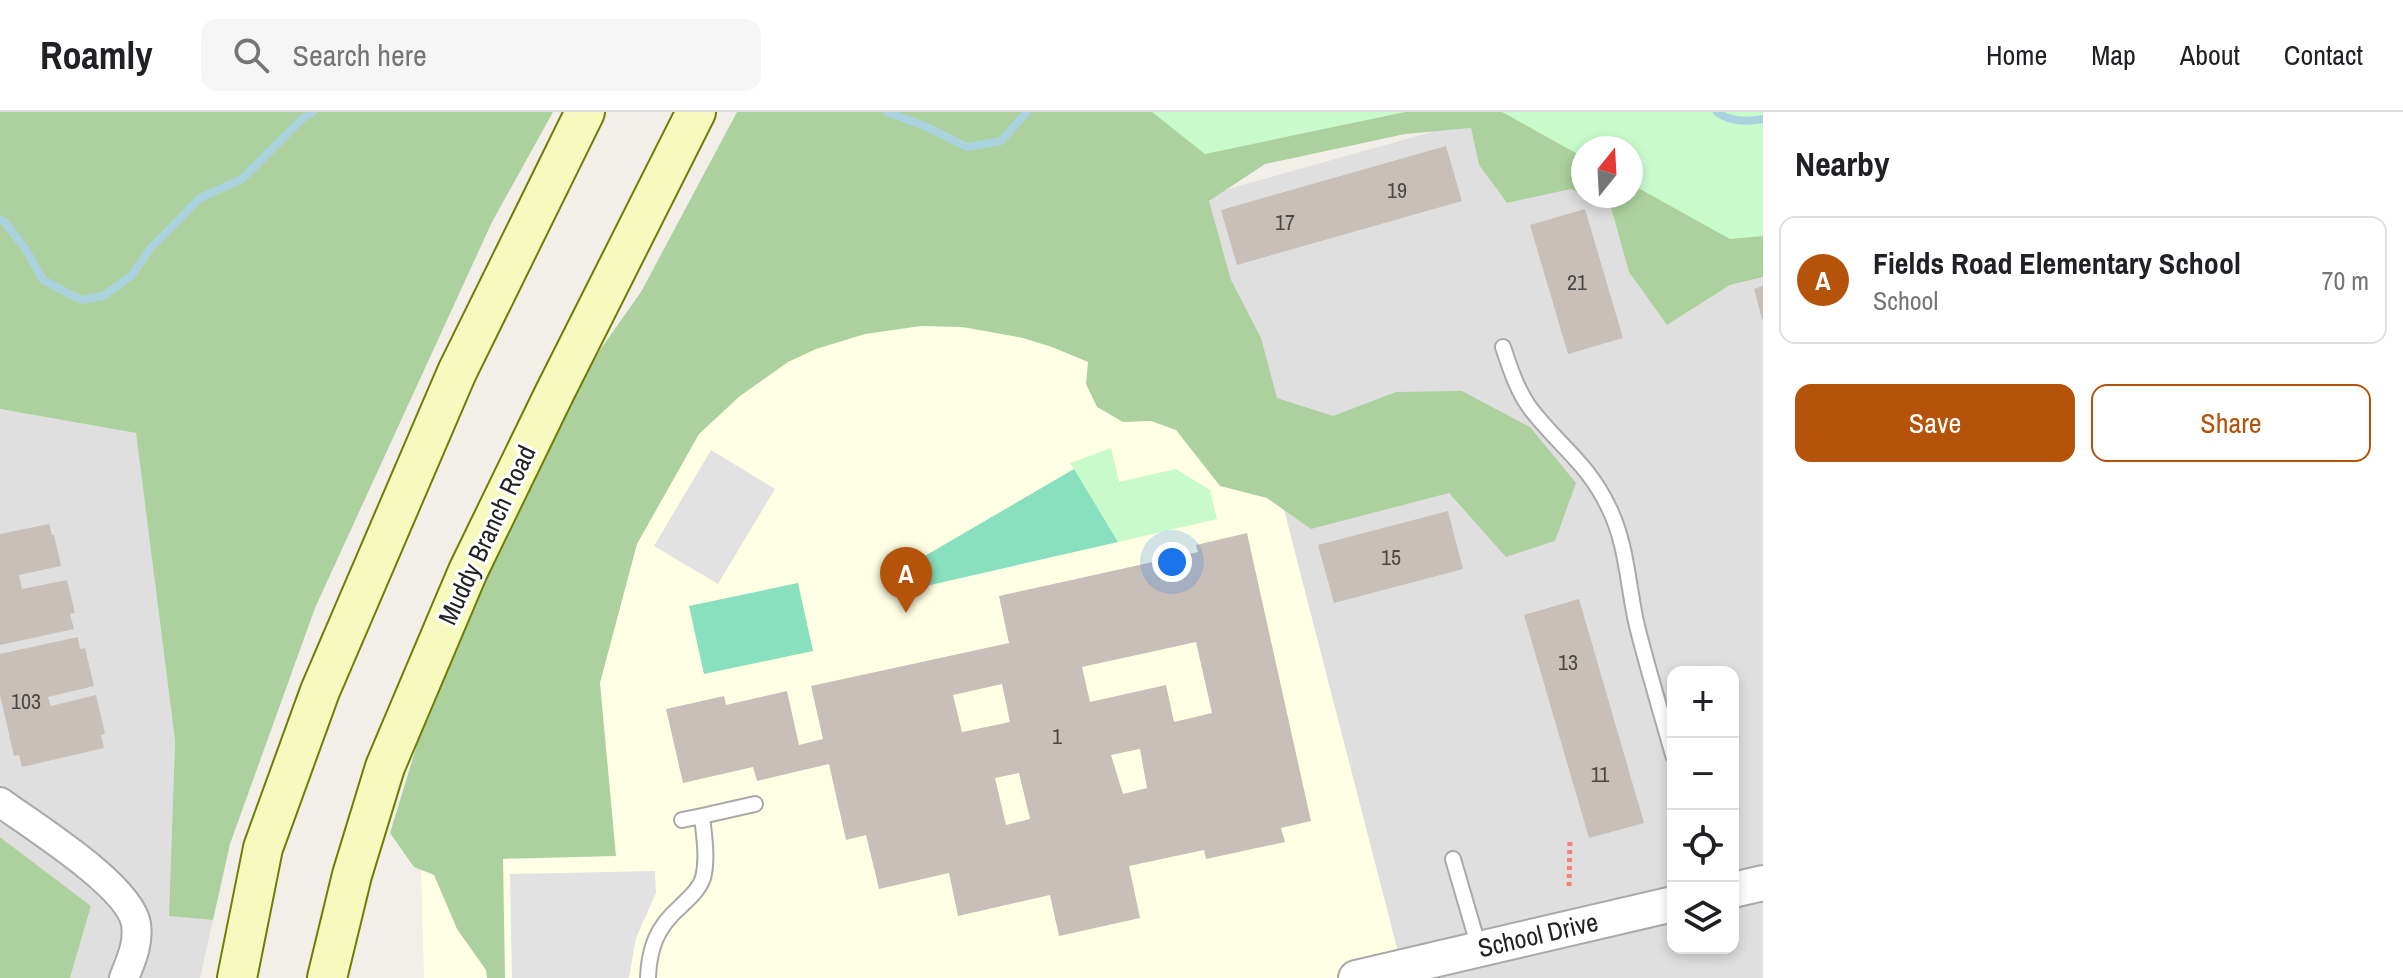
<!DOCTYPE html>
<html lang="en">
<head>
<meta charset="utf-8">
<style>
	:root { --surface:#fff; --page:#f6f6f6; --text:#202124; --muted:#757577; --line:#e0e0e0; --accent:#b45309 }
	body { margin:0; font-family:"Archivo Narrow",sans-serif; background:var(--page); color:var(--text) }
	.controls { position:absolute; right:24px; bottom:24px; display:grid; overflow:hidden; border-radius:16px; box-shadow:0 4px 12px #0003 }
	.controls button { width:72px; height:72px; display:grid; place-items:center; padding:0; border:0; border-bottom:2px solid var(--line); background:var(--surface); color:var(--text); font:40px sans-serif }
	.compass { position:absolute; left:1571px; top:24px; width:72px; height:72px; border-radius:50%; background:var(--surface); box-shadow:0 4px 12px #0003; rotate:18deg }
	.you { position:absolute; left:1172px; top:450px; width:28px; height:28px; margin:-20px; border:6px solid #fff; border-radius:50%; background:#1a73e8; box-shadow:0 0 0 12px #1a73e833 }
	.badge { display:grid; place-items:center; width:52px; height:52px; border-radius:50%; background:var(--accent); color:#fff; font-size:26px; font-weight:700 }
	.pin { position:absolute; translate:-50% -66px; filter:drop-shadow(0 2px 4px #0008) }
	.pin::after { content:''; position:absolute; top:42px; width:28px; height:24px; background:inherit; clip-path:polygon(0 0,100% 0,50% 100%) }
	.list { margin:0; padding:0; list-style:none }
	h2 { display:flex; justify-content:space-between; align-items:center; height:104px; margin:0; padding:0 32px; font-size:34px }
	h2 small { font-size:26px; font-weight:400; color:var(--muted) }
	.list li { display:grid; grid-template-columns:52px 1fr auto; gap:24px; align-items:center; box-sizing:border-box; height:128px; margin:0 16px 16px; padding:0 16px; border:2px solid var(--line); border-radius:16px }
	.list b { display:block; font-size:30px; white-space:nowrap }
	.list p { margin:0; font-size:26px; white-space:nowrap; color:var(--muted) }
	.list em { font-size:26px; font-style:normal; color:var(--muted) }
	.actions { display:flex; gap:16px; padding:24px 32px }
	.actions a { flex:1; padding:18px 0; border:2px solid var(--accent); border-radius:16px; text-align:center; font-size:28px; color:var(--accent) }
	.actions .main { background:var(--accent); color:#fff }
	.icon { flex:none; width:44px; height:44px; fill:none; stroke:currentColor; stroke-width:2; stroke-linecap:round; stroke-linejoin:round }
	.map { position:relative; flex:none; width:1763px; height:866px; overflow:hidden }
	header { display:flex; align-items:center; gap:48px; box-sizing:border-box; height:112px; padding:0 40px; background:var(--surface); border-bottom:2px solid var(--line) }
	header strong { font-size:38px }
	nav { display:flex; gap:44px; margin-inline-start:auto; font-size:28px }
	.search { width:560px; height:72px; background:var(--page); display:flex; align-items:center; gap:20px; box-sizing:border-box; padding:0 28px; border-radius:16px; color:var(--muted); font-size:30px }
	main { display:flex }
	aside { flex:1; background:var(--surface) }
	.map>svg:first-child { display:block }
</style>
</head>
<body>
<header>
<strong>Roamly</strong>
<div class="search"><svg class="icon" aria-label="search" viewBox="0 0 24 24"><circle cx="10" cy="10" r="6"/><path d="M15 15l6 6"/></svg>Search here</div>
<nav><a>Home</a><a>Map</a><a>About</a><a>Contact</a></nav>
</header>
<main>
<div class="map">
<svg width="1763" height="866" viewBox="0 0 1763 866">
	<rect width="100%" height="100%" fill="#f2efe9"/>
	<path fill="#e0dfdf" d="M1471,16L1479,53L1507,91L1571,77L1611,96L1629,160L1667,213L1730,173L1763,165V767L1733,774V560H1673V788L1401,852L1203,84L1435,19Z
		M0,297L136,321L175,629L169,803L213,808L200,866H70L91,794L0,725Z
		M1763,776V866H1389L1673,798V836H1733V783Z"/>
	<path fill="#ffffe5" d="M1203,84L1401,852L1340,866H424L420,717L628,218Z"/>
	<path fill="#add19e" d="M0,0H553L492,110L315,496L230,732L213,808L169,804L175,629L136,321L0,297Z
		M737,0H1763V165L1730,173L1667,213L1629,160L1611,96L1585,84H1631V36H1583V83L1571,77L1507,91L1479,53L1471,16L1405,22L1265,52L1209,89L1231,168L1261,226L1277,286L1333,304L1396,280L1462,279L1530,315L1576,371L1555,429L1506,445L1449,381L1311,417L1267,386L1220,374L1176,318L1151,309L1123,310L1097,295L1086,272L1088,250L1052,235L1023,226L962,215L921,214L865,222L816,237L788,250L740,284L699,322L637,432L600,571L616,744L503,747L505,866H487L486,858L457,817L434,763L414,755L390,721L420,623L458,526L547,329L600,238L641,180Z
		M0,725L91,794L70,866H0Z"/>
	<path fill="#c8facc" d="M1152,0H1405L1205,42Z
		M1502,0H1763V124L1730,127L1631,72V36H1583V45Z
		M1111,336L1119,370L1176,357L1210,378L1217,407L1118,430L1070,351Z"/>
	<path fill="#88e0be" d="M1074,357L1118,430L891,482L887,466Z
		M798,471L813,539L704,562L689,494Z"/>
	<path fill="#e2e2e2" d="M711,338L775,377L718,472L654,434Z
		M655,759L656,781L636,826L629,866H512L510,762Z"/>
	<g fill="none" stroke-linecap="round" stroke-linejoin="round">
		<path stroke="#aad3df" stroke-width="8" d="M887,0L925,14L967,35L1001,29L1027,0
			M1717,0C1730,10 1748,10 1763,7
			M0,107L5,110L26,138L43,168L81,188L103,184L131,164L150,137L200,86L242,67L303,6L313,0"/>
	</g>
	<path fill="#c7bfb8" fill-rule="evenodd" d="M1446,34L1462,89L1237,153L1221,98Z
		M1585,97L1623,226L1568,242L1530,113Z
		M1763,174V207H1762L1754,177Z
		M1448,399L1463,457L1334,491L1318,433Z
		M49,412L52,423H54L61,454L19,463L22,477L67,468L75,501L70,502L74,517L0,533V422Z
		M1247,421L1311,709L1281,716L1285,730L1206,747L1204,738L1129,754L1140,806L1059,824L1050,783L958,804L949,761L879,777L866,723L846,728L829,652L757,669L753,655L683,671L666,597L724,584L726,593L787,579L799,633L823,627L811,574L1009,531L999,484L1198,440L1196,433ZM1196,530L1212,601L1174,610L1166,573L1090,590L1082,555ZM1002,572L1010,610L962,620L953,583ZM1140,637L1147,676L1123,682L1111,643ZM1019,661L1030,707L1006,713L995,666Z
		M1579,487L1644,711L1589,726L1524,503Z
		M78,525L80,537L85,536L94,574L48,585L51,594L96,583L105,622L101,623L104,636L22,655L19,643L14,644L0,583V542Z"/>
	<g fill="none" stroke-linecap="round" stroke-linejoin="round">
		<defs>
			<path id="service" d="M1503,235C1510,256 1517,278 1530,296C1558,333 1588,351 1609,396C1627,432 1628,476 1637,514C1648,558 1661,600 1673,643
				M702,704L755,692
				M1453,747L1479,836
				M648,866C649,836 657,815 680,795C689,786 699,778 703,766C708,746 704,724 702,704L682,708"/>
			<path id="minor" d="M0,690C33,714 130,774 136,812C139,832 131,848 124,866"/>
			<path id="tertiary" d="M1733,778L1763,771
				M1356,866L1673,792"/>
			<path id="secondary" d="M237,866L263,736L320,579L457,260L585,0
				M327,866L352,763L385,655L468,459L554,282L696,0"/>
		</defs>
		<use href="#service" stroke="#a9a9a9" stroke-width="18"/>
		<use href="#minor" stroke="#a9a9a9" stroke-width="32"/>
		<use href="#tertiary" stroke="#a9a9a9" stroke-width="38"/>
		<use href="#secondary" stroke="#707d05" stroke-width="42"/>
		<path stroke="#fa8072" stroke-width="5" stroke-dasharray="4 4" stroke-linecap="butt" d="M1569,774L1570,730"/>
		<use href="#service" stroke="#fff" stroke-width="14"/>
		<use href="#minor" stroke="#fff" stroke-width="28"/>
		<use href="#tertiary" stroke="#fff" stroke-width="34"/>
		<use href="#secondary" stroke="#f7fabf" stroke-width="38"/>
	</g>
	<g text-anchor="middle" stroke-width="6" stroke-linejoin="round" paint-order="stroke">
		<g font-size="22" fill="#4b4948">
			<text x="1397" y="86">19</text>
			<text x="1285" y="118">17</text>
			<text x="1577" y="178">21</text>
			<text x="1391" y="453">15</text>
			<text x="1568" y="558">13</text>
			<text x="26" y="597">103</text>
			<text x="1057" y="632">1</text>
			<text x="1600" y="670">11</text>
		</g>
		<g font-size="26" fill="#222" stroke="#fff">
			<text transform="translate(487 423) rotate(-65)" y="9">Muddy Branch Road</text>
			<text transform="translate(1538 823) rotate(-13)" y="9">School Drive</text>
		</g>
	</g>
</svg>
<div class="controls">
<button>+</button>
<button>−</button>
<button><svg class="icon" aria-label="locate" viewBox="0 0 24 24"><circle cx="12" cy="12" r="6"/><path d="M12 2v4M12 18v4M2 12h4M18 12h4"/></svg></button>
<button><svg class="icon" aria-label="layers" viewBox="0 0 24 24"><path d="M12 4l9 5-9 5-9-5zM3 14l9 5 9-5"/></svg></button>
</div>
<svg class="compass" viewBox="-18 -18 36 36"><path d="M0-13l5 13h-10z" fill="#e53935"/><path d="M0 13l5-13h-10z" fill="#757577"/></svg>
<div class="you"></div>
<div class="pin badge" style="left:906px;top:501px">A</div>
</div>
<aside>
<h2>Nearby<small></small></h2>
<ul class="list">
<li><span class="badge">A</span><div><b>Fields Road Elementary School</b><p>School</p></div><em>70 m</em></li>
</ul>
<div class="actions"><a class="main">Save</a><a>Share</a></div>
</aside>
</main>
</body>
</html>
